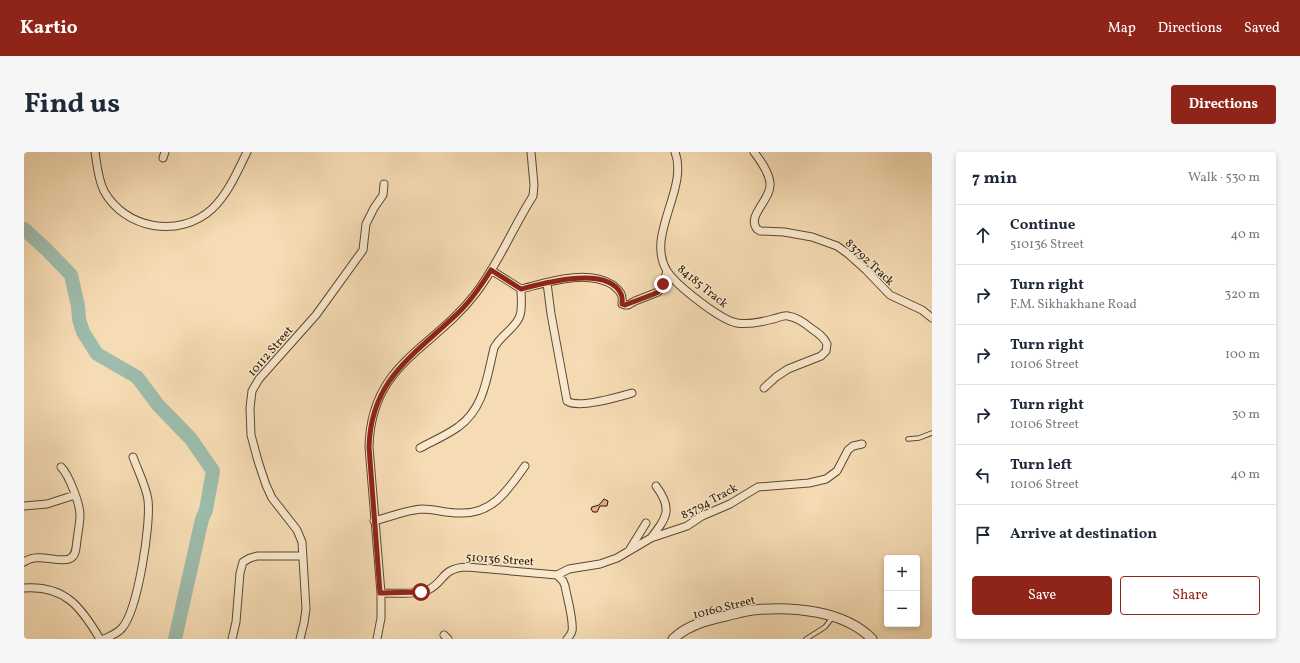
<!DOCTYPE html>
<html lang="en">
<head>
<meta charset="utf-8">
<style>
	:root { --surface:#fff; --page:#f6f6f7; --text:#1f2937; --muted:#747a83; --line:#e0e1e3; --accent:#8f2418 }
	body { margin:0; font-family:Vollkorn,serif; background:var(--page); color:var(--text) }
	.controls { position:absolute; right:12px; bottom:12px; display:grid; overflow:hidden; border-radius:4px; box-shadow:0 2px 6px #0003 }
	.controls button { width:36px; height:36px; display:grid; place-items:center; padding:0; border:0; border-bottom:1px solid var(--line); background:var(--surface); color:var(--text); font:20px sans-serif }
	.stop { position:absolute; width:12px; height:12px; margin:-9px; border:3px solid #8f2418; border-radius:50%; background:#fff }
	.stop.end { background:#8f2418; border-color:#fff; box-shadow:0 1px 4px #0008 }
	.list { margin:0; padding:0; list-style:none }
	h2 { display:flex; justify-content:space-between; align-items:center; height:52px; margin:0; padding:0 16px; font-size:17px }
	h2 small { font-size:13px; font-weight:400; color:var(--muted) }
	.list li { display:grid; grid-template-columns:26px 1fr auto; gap:12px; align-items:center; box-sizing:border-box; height:60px; padding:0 16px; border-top:1px solid var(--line) }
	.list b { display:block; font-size:15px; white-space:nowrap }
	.list p { margin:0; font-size:13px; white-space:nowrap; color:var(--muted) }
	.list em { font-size:13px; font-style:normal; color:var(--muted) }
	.actions { display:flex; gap:8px; padding:12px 16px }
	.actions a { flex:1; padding:9px 0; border:1px solid var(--accent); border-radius:4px; text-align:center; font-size:14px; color:var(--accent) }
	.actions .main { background:var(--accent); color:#fff }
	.icon { flex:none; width:22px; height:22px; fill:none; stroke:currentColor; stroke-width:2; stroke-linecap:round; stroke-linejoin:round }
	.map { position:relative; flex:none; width:908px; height:487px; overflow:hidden; border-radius:4px }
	header { display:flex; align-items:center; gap:24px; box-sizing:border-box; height:56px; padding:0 20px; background:var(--accent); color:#fff }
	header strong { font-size:19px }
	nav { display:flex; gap:22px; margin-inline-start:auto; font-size:14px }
	.intro { display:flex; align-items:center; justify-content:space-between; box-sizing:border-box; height:96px; padding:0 24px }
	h1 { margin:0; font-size:28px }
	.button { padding:10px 18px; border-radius:4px; background:var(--accent); color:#fff; font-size:14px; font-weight:700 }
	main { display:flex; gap:24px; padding:0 24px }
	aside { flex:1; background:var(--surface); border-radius:4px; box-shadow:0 2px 6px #0003 }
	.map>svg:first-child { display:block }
</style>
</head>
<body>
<header>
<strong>Kartio</strong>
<nav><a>Map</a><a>Directions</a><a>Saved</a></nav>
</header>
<div class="intro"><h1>Find us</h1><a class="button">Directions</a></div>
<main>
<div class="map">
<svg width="908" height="487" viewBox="0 0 908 487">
	<rect width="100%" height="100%" fill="#f6dcb4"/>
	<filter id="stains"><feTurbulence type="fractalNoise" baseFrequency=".005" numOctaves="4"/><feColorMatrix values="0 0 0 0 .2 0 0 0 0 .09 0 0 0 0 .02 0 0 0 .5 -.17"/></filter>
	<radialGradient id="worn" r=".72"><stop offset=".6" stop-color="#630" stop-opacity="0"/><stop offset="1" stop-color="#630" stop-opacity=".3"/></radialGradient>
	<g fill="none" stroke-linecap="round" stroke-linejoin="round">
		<path stroke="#9dbcac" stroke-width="14" d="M0,77L22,97L47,123L54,154L55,167L59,180L73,202L113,225L134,253L167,287L189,319L182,358L178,367L151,487"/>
	</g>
	<path fill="#eaae8d" stroke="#271701" d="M580,347L584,349L583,354H576L573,360H569L567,357L568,355L575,353Z"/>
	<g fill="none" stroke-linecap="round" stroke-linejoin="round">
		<defs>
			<path id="service" d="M884,287L895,286L908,281
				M782,487L801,475L808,466"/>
			<path id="minor" d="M71,0C73,13 74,27 80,39C101,77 155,87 188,57C204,42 213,20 223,0
				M651,0C665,37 621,83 643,119C652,133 696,168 713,171C725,173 738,170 749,167C754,166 759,163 764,164C772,165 782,172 788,177C794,181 800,185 803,192L802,199L797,204L764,217L752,225L740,236
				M730,0C736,8 745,20 746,31C748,47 722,64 733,77L736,79L760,80L788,85L813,94L823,101L842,118L866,143L898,158L908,166
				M139,6L141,0
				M523,131L527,162L543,249C554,257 594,245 608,241
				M497,137C525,130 562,117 589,133C592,136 596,139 597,142C599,145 598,148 598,152L601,153H604L611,149L634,140L639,132L643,119
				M396,296C409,289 423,283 434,275C460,257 463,225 470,196C476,184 489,178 495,166C499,158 497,146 497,137L467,118
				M0,354L23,352L51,343
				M350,369C366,365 382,358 398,357C410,357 422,361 435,361C468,363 484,338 501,314
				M627,386C643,365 649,357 632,334
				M606,397L622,371
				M0,410C14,400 33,411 45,407C53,404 52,394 53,388C54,380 56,371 56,363C56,352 45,323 37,315
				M533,423L545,417L576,412L593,406L627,386L663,374L678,364L706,352L734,335L785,331L802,327L813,319L824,298L829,294L838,292
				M0,436C41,433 57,455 76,487
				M357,441C368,441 394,443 404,438C421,430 417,416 443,415L533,423L539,429L541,434C543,445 550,469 548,479C547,483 545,485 543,487
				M420,483L424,487
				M80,487C86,484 93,482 98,476C114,458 127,372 124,348C122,334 114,319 109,305
				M208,487L212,470L216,421L219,410L226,406L233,404H279
				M276,487L280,471L282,457L278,390L273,378L248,346L242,333L234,309L227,283L226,256L228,239L235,227L292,163L339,98L342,72L350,56L359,43L360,32
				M353,487L357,466V441L345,295C347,210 409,198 452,141C475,111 489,75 509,44L510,33L507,0"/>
			<path id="tertiary" d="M649,487C664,473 683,468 702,464C711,462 720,459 729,458C767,454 820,458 848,487"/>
		</defs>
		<use href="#service" stroke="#5b482e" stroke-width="5.5"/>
		<use href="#minor" stroke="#5b482e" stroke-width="9"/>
		<use href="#tertiary" stroke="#5b482e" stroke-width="11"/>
		<use href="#service" stroke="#f9e8ce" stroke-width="3.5"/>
		<use href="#minor" stroke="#f9e8ce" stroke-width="7"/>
		<use href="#tertiary" stroke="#f9e8ce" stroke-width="9"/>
	</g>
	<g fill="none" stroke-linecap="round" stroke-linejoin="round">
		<path stroke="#8f2418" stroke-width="5" d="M397,440L356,441L345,295C347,227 389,204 433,162C447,149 457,134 467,118L497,137C520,131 584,113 597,142C599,145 598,148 598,152L601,153L630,142L634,140L639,132"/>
	</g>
	<g text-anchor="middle" stroke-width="3" stroke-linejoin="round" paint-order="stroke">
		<g font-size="12" fill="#271701" stroke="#f9e8ce">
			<text transform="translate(846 110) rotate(43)" y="4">83792 Track</text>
			<text transform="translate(679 134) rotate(39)" y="4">84185 Track</text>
			<text transform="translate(246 199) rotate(-49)" y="4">10112 Street</text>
			<text transform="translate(685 349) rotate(-28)" y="4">83794 Track</text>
			<text transform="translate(476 407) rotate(4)" y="4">510136 Street</text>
			<text transform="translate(700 455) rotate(-14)" y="4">10160 Street</text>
		</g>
	</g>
	<rect width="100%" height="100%" filter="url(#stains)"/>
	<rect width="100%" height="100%" fill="url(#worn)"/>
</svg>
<div class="controls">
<button>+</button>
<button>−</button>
</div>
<div class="stop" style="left:397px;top:440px"></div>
<div class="stop end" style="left:639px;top:132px"></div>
</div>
<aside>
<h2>7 min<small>Walk · 530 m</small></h2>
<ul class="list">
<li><svg class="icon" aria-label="ahead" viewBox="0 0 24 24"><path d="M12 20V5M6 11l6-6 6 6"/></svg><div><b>Continue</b><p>510136 Street</p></div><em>40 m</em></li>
<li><svg class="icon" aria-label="right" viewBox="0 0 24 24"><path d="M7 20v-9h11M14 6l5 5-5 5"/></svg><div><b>Turn right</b><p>F.M. Sikhakhane Road</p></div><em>320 m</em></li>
<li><svg class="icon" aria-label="right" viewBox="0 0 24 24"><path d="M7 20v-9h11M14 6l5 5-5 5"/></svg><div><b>Turn right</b><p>10106 Street</p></div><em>100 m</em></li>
<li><svg class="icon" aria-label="right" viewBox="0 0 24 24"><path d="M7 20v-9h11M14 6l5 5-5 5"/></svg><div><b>Turn right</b><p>10106 Street</p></div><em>30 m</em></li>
<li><svg class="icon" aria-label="left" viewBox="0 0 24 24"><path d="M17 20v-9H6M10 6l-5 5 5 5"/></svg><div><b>Turn left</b><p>10106 Street</p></div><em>40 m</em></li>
<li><svg class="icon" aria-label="arrive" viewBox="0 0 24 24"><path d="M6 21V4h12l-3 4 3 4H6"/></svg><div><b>Arrive at destination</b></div></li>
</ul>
<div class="actions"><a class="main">Save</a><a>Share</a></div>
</aside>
</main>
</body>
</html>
